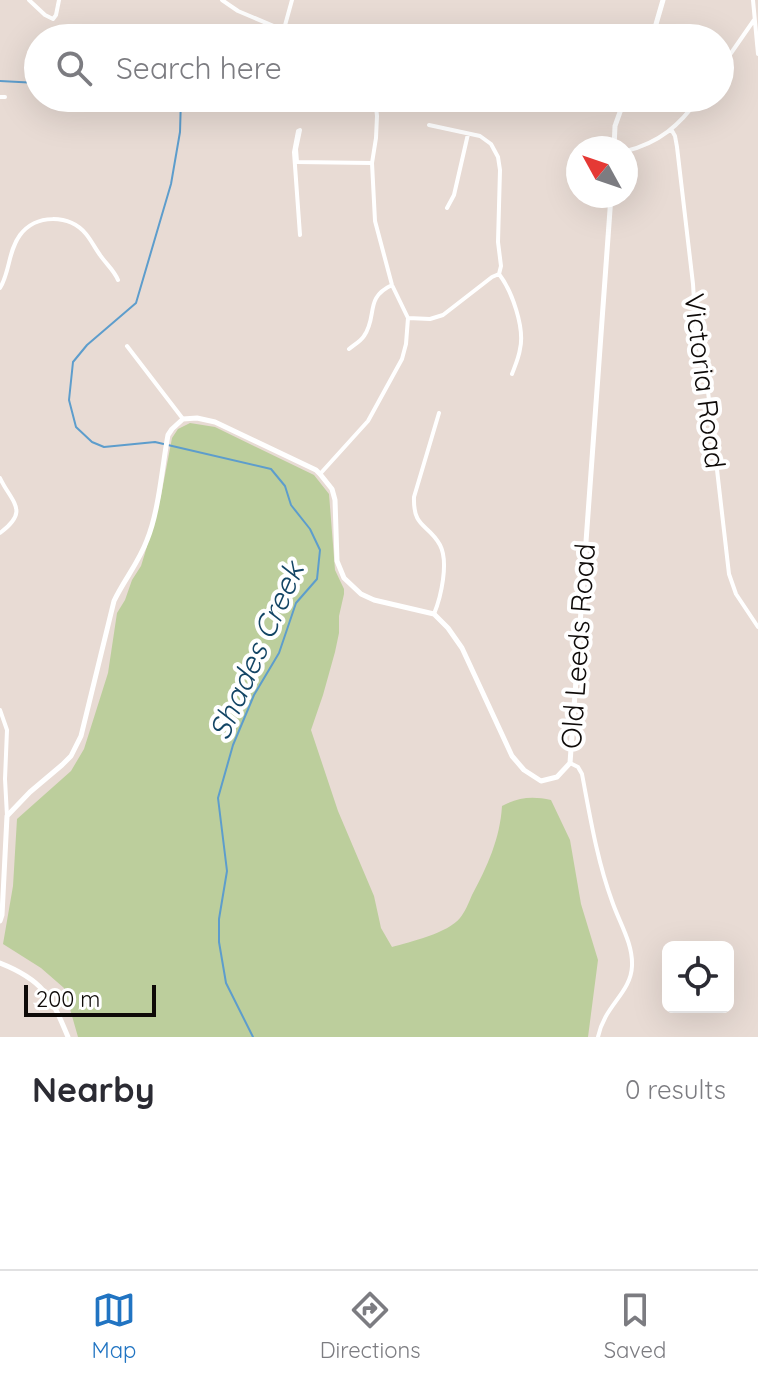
<!DOCTYPE html>
<html lang="en">
<head>
<meta charset="utf-8">
<style>
	:root { --surface:#fff; --page:#f2f2f3; --text:#2b2b33; --muted:#7c7c81; --line:#e1e1e2; --accent:#2174c2 }
	body { margin:0; font-family:Quicksand,sans-serif; background:var(--page); color:var(--text) }
	.controls { position:absolute; right:24px; bottom:24px; display:grid; overflow:hidden; border-radius:12px; box-shadow:0 8px 32px #0002 }
	.controls button { width:72px; height:72px; display:grid; place-items:center; padding:0; border:0; border-bottom:2px solid var(--line); background:var(--surface); color:var(--text); font:40px sans-serif }
	.compass { position:absolute; left:566px; top:136px; width:72px; height:72px; border-radius:50%; background:var(--surface); box-shadow:0 8px 32px #0002; rotate:310deg }
	.scale { position:absolute; left:24px; bottom:20px; width:132px; box-sizing:border-box; padding-left:8px; border:4px solid #0e0a08; border-top:0; font-size:22px; line-height:28px; white-space:nowrap; color:#0e0a08; -webkit-text-stroke:6px #fff; paint-order:stroke }
	.list { margin:0; padding:0; list-style:none }
	h2 { display:flex; justify-content:space-between; align-items:center; height:104px; margin:0; padding:0 32px; font-size:34px }
	h2 small { font-size:26px; font-weight:400; color:var(--muted) }
	.icon { flex:none; width:44px; height:44px; fill:none; stroke:currentColor; stroke-width:2; stroke-linecap:round; stroke-linejoin:round }
	.map { position:relative; flex:none; width:758px; height:1037px; overflow:hidden }
	.search { position:absolute; background:var(--surface); box-shadow:0 8px 32px #0002; left:24px; right:24px; top:24px; height:88px; display:flex; align-items:center; gap:20px; box-sizing:border-box; padding:0 28px; border-radius:44px; color:var(--muted); font-size:30px }
	.sheet { height:232px; background:var(--surface) }
	nav { display:flex; justify-content:space-around; align-items:center; box-sizing:border-box; height:112px; border-top:2px solid var(--line); background:var(--surface); font-size:22px; color:var(--muted) }
	nav a { display:grid; justify-items:center; gap:4px }
	nav .on { color:var(--accent) }
	.map>svg:first-child { display:block }
</style>
</head>
<body>
<div class="map">
<svg width="758" height="1037" viewBox="0 0 758 1037">
	<rect width="100%" height="100%" fill="#e8dbd4"/>
	<path fill="#bcce9c" d="M190,423L215,427L314,475L329,494L335,570L344,589V594L339,616V633L335,652L323,695L311,730L338,811L374,896L381,928L392,947C410,942 448,933 460,918C465,912 469,902 472,895C487,867 500,839 502,806C518,797 533,796 551,800L570,840L581,904L598,960L588,1037H78L64,988L41,968L3,944L13,886L17,819L71,771L84,749L108,673L117,613L125,600L132,580L141,566L145,553L161,496L172,438L178,429Z"/>
	<g fill="none" stroke-linecap="round" stroke-linejoin="round">
		<path stroke="#5d9dcc" stroke-width="2" d="M0,81L38,83
			M181,98L180,132L171,184L136,303L87,345L73,362L69,400L76,427L92,442L104,447L155,442L271,469L285,486L291,505L310,529L320,550L317,579L296,603L279,653L254,695L233,745L218,798L227,871L219,919V942L226,983L253,1037"/>
		<path stroke="#fff" stroke-width="4" d="M29,0L45,15L53,19L56,15L59,0
			M222,0L238,11L302,38
			M753,0L758,54
			M284,29L292,0
			M720,69L754,20
			M0,97H5
			M429,125L480,136L491,144L498,157L500,170L498,242L501,266L499,274C512,291 525,328 520,349C519,357 515,366 512,374
			M671,129L675,136L677,147L693,284L696,332L706,374L729,574L736,594L758,627
			M626,151C659,143 680,125 699,98
			M447,208L454,195L468,134
			M300,235L294,152L298,131L300,130L296,149L297,162L372,163
			M0,288C10,272 8,251 20,235C36,214 69,214 86,234C91,240 95,248 100,255C106,264 114,270 118,280
			M408,318L430,319L443,315L492,277L499,274
			M127,346L183,419
			M349,349C354,345 361,341 364,336C378,316 364,298 392,285
			M320,474L368,421L402,359L406,344L408,318L392,285L375,221L372,163L376,138L377,116L375,98
			M0,478C12,503 30,511 0,533
			M434,614C441,597 449,562 440,545C428,523 413,529 414,497L439,413
			M0,710L7,730L5,779L7,816
			M570,763L578,767L582,774C590,816 597,860 612,901C619,922 633,943 632,966C631,993 604,1006 598,1037"/>
		<path stroke="#fff" stroke-width="5" d="M652,38L663,0
			M614,148L615,126L625,98
			M0,921L2,915L7,816L30,792L62,765L71,756L81,736L114,601C124,580 139,562 147,540C159,511 162,467 168,435L172,429L183,419L197,418L215,422L316,470L320,474L332,489L335,500L337,561L344,578L361,594L374,600L434,614L448,628L462,648L512,756L524,770L541,781L557,777L570,763L611,196
			M0,963C43,980 51,996 68,1037"/>
	</g>
	<g text-anchor="middle" stroke-width="8" stroke-linejoin="round" paint-order="stroke">
		<g font-size="28" fill="#0e0a08" stroke="#fff">
			<text transform="translate(705 381) rotate(83)" y="10">Victoria Road</text>
			<text transform="translate(578 646) rotate(-86)" y="10">Old Leeds Road</text>
		</g>
		<g font-size="30" font-style="italic" fill="#134565" stroke="#fff">
			<text transform="translate(257 651) rotate(-66)" y="10">Shades Creek</text>
		</g>
	</g>
</svg>
<div class="controls">
<button><svg class="icon" aria-label="locate" viewBox="0 0 24 24"><circle cx="12" cy="12" r="6"/><path d="M12 2v4M12 18v4M2 12h4M18 12h4"/></svg></button>
</div>
<svg class="compass" viewBox="-18 -18 36 36"><path d="M0-13l5 13h-10z" fill="#e53935"/><path d="M0 13l5-13h-10z" fill="#7c7c81"/></svg>
<div class="scale">200 m</div>
<div class="search"><svg class="icon" aria-label="search" viewBox="0 0 24 24"><circle cx="10" cy="10" r="6"/><path d="M15 15l6 6"/></svg>Search here</div>
</div>
<section class="sheet">
<h2>Nearby<small>0 results</small></h2>
<ul class="list">
</ul>
</section>
<nav>
<a class="on"><svg class="icon" aria-label="map" viewBox="0 0 24 24"><path d="M3 6l6-2 6 2 6-2v14l-6 2-6-2-6 2zM9 4v14M15 6v14"/></svg>Map</a>
<a><svg class="icon" aria-label="directions" viewBox="0 0 24 24"><path d="M12 3l9 9-9 9-9-9zM9 14v-3h6M13 9l2 2-2 2"/></svg>Directions</a>
<a><svg class="icon" aria-label="saved" viewBox="0 0 24 24"><path d="M7 4h10v16l-5-4-5 4z"/></svg>Saved</a>
</nav>
</body>
</html>
